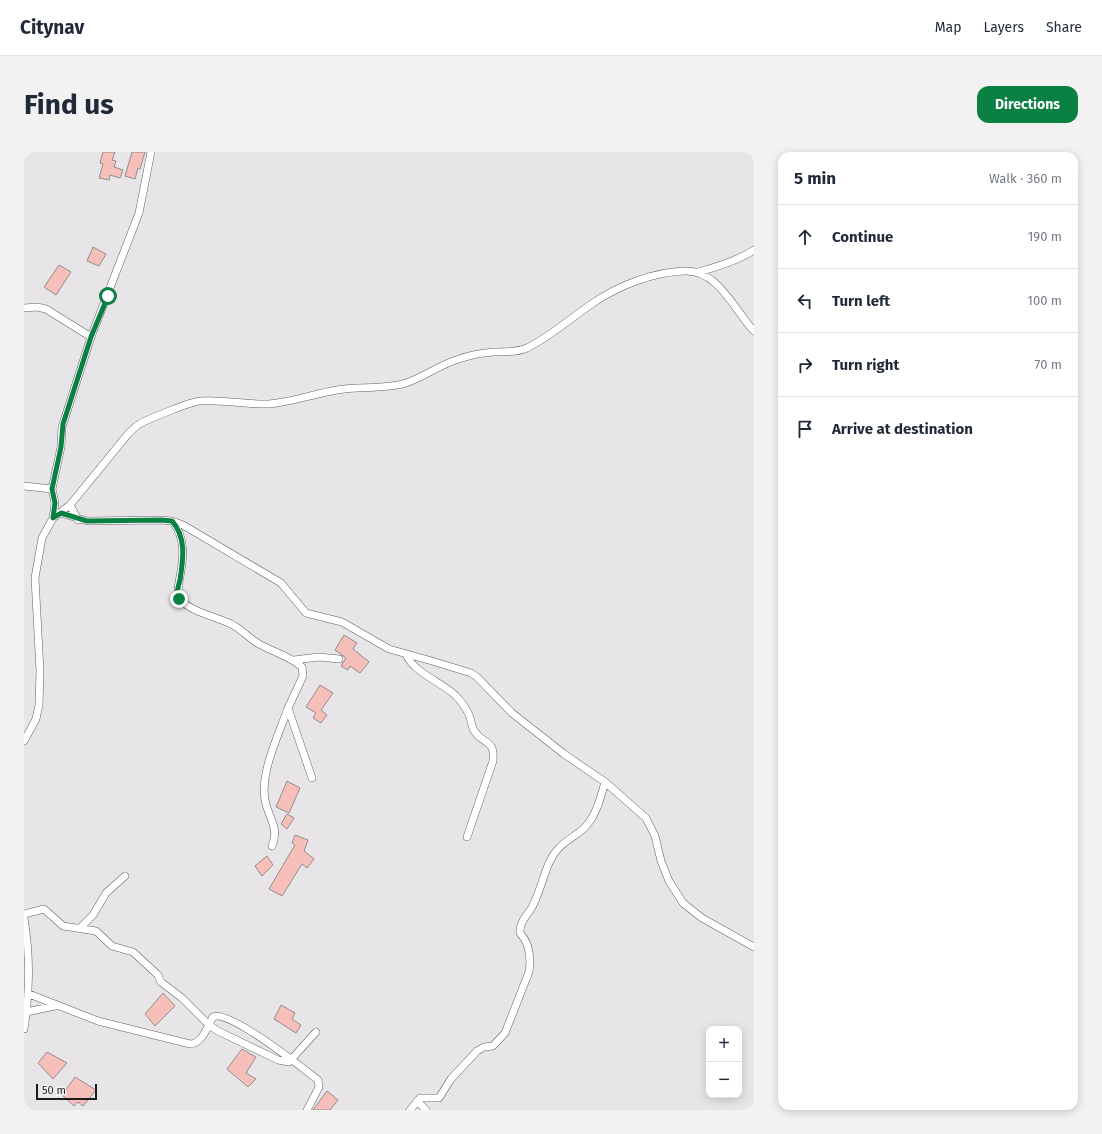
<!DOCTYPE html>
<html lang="en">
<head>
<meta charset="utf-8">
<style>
	:root { --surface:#fff; --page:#f2f2f3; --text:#1f2937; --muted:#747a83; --line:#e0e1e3; --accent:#0b8043 }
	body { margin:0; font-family:"Fira Sans",sans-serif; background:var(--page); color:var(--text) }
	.controls { position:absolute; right:12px; bottom:12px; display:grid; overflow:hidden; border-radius:8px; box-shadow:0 2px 10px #0003 }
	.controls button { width:36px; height:36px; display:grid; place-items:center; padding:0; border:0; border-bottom:1px solid var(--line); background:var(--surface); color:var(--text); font:20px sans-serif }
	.scale { position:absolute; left:12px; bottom:10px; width:61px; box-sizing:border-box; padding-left:4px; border:2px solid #1c1b1c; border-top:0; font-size:11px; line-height:14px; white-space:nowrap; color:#1c1b1c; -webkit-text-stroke:3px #f5f3f6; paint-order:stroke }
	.stop { position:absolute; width:12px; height:12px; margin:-9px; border:3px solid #0b8043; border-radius:50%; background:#fff }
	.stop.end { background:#0b8043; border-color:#fff; box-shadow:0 1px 4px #0008 }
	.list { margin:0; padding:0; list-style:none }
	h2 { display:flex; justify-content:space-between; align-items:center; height:52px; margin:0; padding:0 16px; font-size:17px }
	h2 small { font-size:13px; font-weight:400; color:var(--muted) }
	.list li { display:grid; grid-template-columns:26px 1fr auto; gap:12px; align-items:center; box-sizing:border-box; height:64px; padding:0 16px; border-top:1px solid var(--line) }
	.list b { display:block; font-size:15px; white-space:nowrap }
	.list em { font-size:13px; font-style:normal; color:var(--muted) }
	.icon { flex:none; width:22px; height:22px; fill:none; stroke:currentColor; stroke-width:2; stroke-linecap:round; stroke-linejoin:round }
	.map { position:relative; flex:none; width:730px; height:958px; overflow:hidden; border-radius:12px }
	header { display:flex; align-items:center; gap:24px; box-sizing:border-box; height:56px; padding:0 20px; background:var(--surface); border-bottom:1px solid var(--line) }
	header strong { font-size:19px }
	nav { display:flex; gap:22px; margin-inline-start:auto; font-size:14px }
	.intro { display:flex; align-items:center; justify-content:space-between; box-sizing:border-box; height:96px; padding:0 24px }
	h1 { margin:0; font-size:28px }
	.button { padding:10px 18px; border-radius:12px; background:var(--accent); color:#fff; font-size:14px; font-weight:700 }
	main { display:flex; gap:24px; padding:0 24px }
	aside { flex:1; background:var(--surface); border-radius:12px; box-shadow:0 2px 10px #0003 }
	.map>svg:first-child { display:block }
</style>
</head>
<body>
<header>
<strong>Citynav</strong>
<nav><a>Map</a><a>Layers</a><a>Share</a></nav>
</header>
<div class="intro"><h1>Find us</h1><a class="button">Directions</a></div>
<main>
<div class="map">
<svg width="730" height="958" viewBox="0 0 730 958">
	<rect width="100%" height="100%" fill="#e8e5e9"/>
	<path fill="#f7bfb9" stroke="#918d8c" d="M79,0H91L88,8L92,9L90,15L99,18L96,26L86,23L85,28L75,26L79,12L76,11Z
		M108,0H121L116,17L114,16L111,27L101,24Z
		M69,95L82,102L75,114L63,109Z
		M35,113L47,120L32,143L20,135Z
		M320,483L333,491L329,497L345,510L336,521L326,514L324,518L317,514L322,506L311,498Z
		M296,533L309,541L297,558L303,563L297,571L289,566L292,561L282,555Z
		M263,629L276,636L265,661L252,655Z
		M263,662L270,666L263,677L257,672Z
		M271,683L284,688L280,699L290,707L283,716L278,712L258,744L245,737L271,693L268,691Z
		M243,704L249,713L238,724L231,714Z
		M139,841L151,854L131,874L121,862Z
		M257,853L271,861L268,867L277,873L272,881L250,867Z
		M218,897L232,905L222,921L232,927L224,935L203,917Z
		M23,900L43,911L29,927L14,911Z
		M51,925L72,938L59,954L54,950L50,954L38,943Z
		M303,939L314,948L306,958H289Z"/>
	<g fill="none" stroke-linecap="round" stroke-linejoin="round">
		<defs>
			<path id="minor" d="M674,120C693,115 713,109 730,98
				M0,156L13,155L22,157L67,185
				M0,334L28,337
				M46,353L54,368
				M37,361L63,369L137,368L148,369C172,397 147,437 156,447C165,459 192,465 205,471C217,476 224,486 235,492C249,500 266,504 278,515L279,524L264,556L288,626
				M29,366L46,353L104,282C107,279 111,275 114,273C121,268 169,249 176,249C199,247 221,253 245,252C268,250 290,242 313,238C335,234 359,238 382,231C400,225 417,212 435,207C446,203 458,201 469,200C481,199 492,201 503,196C527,184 547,166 569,151C594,134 629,120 660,119C694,117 710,158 730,179
				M148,369L159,373L257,431L282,461L318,470L365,497L408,509L447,521L453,525L488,561L540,602L581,630L622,666L631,684L637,709L645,729L659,751L678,766L730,795
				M382,502C389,520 417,530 431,543C437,549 442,556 445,563C448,569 447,575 451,580C460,593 471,587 469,609L443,685
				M270,508L295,505L315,507
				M0,589L12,567L15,553L16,519L11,426L18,386L29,366L31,351L28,337L37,295L38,275L67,185L115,61L127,0
				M248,694C256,676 244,665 241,648C236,620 255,582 264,556
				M0,762L20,757L39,774L72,779L88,794L109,800L134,823L137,830L158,846L185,873L194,879L254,908L265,910L292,880
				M0,766C6,802 6,840 0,877
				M56,776L69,763L82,741L101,724
				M5,842L74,869L166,892C178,892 184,874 189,865C204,856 280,917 294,928L295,935L283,958
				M2,860L31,854
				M393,949L402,958
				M386,958L396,946H415L427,927L453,899L460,895L469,894L481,881L505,820C507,807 506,792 496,781C495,772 502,764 507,757C518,739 521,709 535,696C543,687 556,682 563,673C573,661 577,644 581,630"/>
		</defs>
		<use href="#minor" stroke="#615f62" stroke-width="8"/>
		<use href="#minor" stroke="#fff" stroke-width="7"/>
	</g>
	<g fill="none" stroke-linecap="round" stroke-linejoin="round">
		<path stroke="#0b8043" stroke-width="5" d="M84,144L67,185L39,272L37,295L28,337L31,351L29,366L37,361L63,369L137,368L148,369C163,386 159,408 156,428C154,435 152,441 155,447"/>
	</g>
</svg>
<div class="controls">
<button>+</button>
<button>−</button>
</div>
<div class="scale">50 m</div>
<div class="stop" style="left:84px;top:144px"></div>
<div class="stop end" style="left:155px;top:447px"></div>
</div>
<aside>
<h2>5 min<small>Walk · 360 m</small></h2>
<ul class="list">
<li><svg class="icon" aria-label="ahead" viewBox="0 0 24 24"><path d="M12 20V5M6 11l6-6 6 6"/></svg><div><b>Continue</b></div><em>190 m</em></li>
<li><svg class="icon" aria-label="left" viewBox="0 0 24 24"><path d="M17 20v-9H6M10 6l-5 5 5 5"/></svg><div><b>Turn left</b></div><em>100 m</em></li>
<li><svg class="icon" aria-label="right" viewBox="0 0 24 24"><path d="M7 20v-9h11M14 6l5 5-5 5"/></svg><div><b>Turn right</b></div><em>70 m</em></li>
<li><svg class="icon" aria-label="arrive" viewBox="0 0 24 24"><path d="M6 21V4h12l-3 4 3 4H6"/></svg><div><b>Arrive at destination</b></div></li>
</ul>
</aside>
</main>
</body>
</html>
